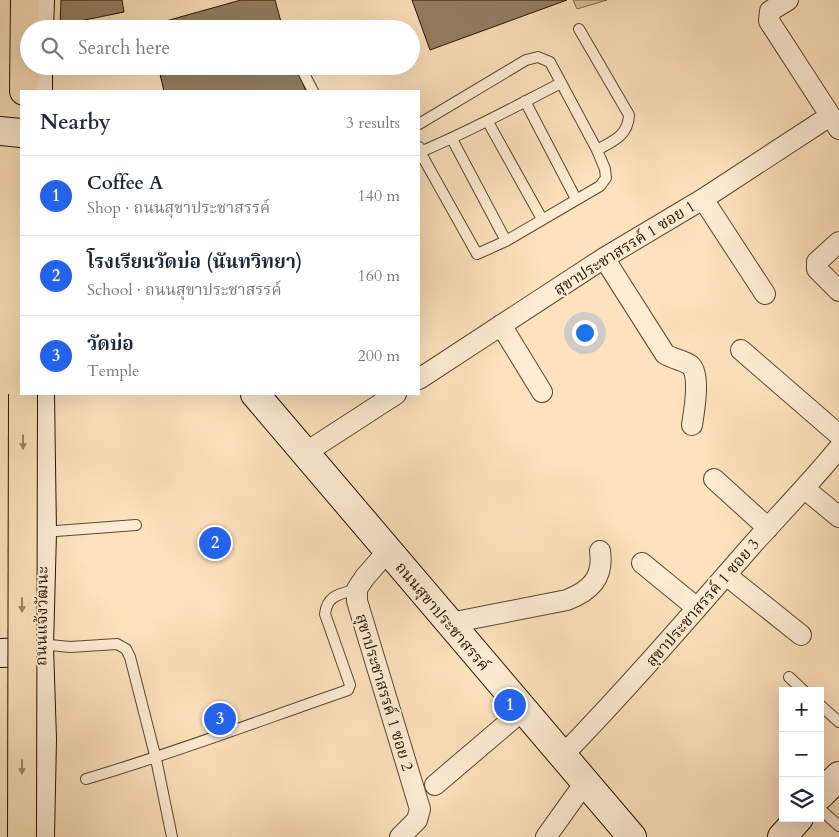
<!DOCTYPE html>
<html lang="en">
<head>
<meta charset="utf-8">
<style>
	:root { --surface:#fff; --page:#f2f2f3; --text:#1f2937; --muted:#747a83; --line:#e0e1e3; --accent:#2563eb }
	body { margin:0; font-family:Cardo,"Noto Serif Thai",serif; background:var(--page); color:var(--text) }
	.controls { position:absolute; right:15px; bottom:15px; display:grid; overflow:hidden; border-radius:0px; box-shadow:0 5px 20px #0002 }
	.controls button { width:45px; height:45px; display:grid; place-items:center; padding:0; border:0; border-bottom:1px solid var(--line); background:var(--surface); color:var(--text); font:25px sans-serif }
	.you { position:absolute; left:584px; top:332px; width:18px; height:18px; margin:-12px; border:4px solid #fff; border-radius:50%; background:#1a73e8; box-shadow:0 0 0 8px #1a73e833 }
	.badge { display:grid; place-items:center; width:32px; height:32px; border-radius:50%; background:var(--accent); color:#fff; font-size:16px; font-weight:700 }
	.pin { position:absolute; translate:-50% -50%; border:2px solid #fff; box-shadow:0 1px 5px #0006 }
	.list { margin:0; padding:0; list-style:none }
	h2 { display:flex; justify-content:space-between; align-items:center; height:65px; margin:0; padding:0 20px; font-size:21px }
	h2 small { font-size:16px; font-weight:400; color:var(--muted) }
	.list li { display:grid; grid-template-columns:32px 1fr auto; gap:15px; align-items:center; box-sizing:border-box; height:80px; padding:0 20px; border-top:1px solid var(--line) }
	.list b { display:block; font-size:19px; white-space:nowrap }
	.list p { margin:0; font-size:16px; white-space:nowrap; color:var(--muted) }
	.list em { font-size:16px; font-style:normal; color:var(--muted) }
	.icon { flex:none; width:28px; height:28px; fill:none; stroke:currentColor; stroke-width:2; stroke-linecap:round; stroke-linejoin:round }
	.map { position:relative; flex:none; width:839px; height:837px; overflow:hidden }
	.search { position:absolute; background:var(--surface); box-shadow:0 5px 20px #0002; left:20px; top:20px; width:400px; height:55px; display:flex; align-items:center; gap:12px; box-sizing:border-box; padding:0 18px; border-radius:28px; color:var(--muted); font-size:19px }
	.panel { position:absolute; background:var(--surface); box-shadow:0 5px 20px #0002; left:20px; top:90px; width:400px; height:305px; border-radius:0px }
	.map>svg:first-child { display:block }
</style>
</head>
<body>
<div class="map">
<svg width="839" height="837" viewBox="0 0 839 837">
	<rect width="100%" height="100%" fill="#fde2bd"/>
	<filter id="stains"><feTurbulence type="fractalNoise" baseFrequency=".004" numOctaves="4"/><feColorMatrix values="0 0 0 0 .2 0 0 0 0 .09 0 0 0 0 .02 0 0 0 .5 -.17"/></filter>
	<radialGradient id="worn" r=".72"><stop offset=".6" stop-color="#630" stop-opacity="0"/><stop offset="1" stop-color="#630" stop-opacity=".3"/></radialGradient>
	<path fill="#d8bf9d" stroke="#7e6a4e" d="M573,0H607L577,9Z"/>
	<path fill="#957f62" stroke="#251400" d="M61,0H122L124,12L60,25Z
		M241,0H275L283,29H148V26Z
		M412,0H567L430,50Z
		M158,66H295L306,91H164Z"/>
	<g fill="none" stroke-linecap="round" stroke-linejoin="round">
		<defs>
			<path id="lane" d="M300,66L313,91
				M525,101L576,199
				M488,122L542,219
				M419,124L526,60L538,57L550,62L597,150
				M452,139L506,241
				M419,147L420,152C469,132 514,107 561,83
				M420,152L477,254L506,241L600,186L606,178L605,169L597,150C613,141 628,136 629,115L579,29
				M43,532L136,525
				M40,644L70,647L117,644L126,649L130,657L156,759L172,837
				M789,677L804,691
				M820,705L839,722
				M86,779C175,753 261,720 348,690L350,685L325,614C327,595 340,594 357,589
				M820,809L839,826"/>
			<path id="street" d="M788,0L770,11L769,21L839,129
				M703,199L765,294
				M839,242L817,262V269L839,291
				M604,258L665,354C673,359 683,360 690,365C701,373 694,412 692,425
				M501,325L542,392
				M741,350L839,435
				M419,379L604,258L703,199L830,116
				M305,453L396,394
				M714,479L768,528
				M805,489L839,517
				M388,551L365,577L357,589V601L420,809L417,820L400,837
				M642,563L697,608
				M726,575L801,635
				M450,623L567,600C590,591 604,578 600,551
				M563,755C629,687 691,615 753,544C782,512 812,481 839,448
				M435,785L523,710
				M546,837L586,781"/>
			<path id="secondary" d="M39,29L40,0
				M38,91V66
				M0,131L21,133
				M40,394L42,532L39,647L42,739L40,837
				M255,394L632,837
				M0,653L28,652L39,647
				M820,795L839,776
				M782,837L799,818"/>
			<path id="primary" d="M24,91L25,0"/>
		</defs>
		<use href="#lane" stroke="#5b482f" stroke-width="12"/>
		<use href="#street" stroke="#5b482f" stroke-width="22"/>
		<use href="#secondary" stroke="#251400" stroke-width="30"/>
		<use href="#primary" stroke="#251400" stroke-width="30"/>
		<use href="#lane" stroke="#feecd4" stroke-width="10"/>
		<use href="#street" stroke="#feecd4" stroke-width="20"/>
		<use href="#secondary" stroke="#feecd4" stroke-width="28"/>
		<use href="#primary" stroke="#fde2bd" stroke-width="28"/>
		<defs>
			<path id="primary-bridge" d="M22,837L23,394"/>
		</defs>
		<use href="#primary-bridge" stroke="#251400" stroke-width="30" stroke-linecap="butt"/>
		<use href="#primary-bridge" stroke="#fde2bd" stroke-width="28"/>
	</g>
	<defs><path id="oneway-solid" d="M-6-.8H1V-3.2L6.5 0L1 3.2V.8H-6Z" transform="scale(1.25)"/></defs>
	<g fill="#9c8568">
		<use href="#oneway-solid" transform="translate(23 442) rotate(90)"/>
		<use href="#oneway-solid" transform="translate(22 605) rotate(90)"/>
		<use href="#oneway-solid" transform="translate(22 767) rotate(90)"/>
	</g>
	<g text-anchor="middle" stroke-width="4" stroke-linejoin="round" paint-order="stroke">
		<g font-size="16" fill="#251400" stroke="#feecd4">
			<text transform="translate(624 247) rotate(-32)" y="6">สุขาประชาสรรค์ 1 ซอย 1</text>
			<text transform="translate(702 602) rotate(-49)" y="6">สุขาประชาสรรค์ 1 ซอย 3</text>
			<text transform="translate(41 616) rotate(-89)" y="6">ถนนแจ้งวัฒนะ</text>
			<text transform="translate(443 616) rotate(50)" y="6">ถนนสุขาประชาสรรค์</text>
			<text transform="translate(385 692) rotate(73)" y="6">สุขาประชาสรรค์ 1 ซอย 2</text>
		</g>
	</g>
	<rect width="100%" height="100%" filter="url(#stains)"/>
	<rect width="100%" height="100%" fill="url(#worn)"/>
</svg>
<div class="controls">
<button>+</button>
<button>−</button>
<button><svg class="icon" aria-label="layers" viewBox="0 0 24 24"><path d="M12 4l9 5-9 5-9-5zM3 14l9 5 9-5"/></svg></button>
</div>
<div class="you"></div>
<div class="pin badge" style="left:510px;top:705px">1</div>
<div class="pin badge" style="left:215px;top:543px">2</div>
<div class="pin badge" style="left:220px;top:719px">3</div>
<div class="search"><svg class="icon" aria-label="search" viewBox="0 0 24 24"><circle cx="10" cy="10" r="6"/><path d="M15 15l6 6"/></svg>Search here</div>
<section class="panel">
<h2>Nearby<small>3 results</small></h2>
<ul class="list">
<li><span class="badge">1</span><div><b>Coffee A</b><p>Shop · ถนนสุขาประชาสรรค์</p></div><em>140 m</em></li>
<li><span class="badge">2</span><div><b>โรงเรียนวัดบ่อ (นันทวิทยา)</b><p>School · ถนนสุขาประชาสรรค์</p></div><em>160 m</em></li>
<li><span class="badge">3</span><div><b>วัดบ่อ</b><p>Temple</p></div><em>200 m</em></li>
</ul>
</section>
</div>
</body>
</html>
